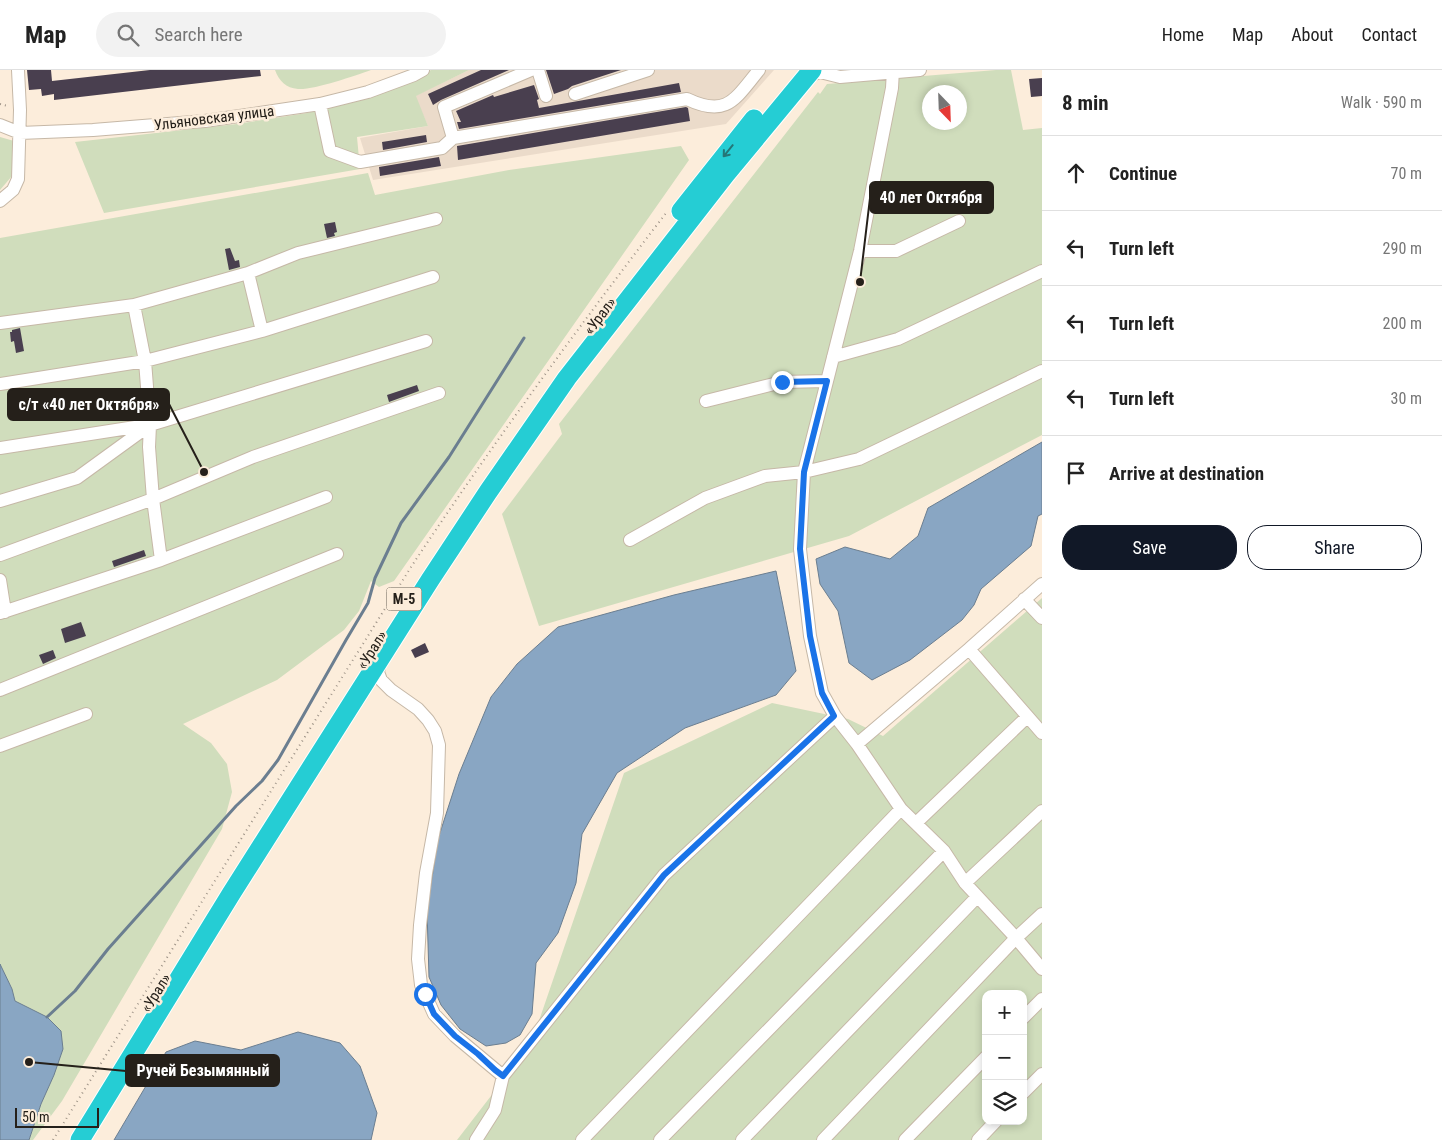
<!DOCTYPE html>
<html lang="en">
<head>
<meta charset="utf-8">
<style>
	:root { --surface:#fff; --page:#f2f2f2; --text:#222; --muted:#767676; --line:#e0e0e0; --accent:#111827 }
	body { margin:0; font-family:"Roboto Condensed",sans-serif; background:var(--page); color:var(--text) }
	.controls { position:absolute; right:15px; bottom:15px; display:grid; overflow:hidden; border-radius:10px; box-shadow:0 2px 8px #0003 }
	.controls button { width:45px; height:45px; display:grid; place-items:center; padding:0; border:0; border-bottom:1px solid var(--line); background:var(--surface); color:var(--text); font:25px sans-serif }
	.compass { position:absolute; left:922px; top:15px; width:45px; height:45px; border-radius:50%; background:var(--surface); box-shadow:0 2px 8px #0003; rotate:157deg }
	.scale { position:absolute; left:15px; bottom:12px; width:84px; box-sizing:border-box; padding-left:5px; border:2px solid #25201a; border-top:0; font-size:14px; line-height:18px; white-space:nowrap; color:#25201a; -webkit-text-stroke:4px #fceddb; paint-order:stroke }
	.stop { position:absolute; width:15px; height:15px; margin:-11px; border:4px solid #1a73e8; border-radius:50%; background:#fff }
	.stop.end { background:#1a73e8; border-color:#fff; box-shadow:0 1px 5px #0008 }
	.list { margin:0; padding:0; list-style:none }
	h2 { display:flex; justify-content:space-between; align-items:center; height:65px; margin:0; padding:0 20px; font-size:21px }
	h2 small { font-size:16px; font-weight:400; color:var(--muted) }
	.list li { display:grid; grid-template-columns:32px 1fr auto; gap:15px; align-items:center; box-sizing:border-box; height:75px; padding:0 20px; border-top:1px solid var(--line) }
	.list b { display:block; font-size:19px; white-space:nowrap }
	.list em { font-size:16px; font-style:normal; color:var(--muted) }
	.actions { display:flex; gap:10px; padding:15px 20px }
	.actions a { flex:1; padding:11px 0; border:1px solid var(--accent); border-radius:20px; text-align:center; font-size:18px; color:var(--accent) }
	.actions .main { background:var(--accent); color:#fff }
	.icon { flex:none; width:28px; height:28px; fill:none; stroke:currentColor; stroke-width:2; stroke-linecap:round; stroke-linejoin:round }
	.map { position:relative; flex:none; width:1042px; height:1070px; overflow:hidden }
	header { display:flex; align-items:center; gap:30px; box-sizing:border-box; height:70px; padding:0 25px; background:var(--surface); border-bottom:1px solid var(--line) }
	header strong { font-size:24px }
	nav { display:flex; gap:28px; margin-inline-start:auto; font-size:18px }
	.search { width:350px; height:45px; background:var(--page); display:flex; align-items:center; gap:12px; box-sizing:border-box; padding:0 18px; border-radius:28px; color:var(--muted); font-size:19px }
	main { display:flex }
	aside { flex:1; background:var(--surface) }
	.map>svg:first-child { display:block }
</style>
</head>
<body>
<header>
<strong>Map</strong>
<div class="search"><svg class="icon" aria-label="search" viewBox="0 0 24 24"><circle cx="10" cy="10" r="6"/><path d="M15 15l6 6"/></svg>Search here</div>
<nav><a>Home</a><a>Map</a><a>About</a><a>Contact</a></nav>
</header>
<main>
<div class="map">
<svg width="1042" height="1070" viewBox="0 0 1042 1070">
	<rect width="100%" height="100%" fill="#fceddb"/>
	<path fill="#ebdbca" d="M469,0H774L726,54L373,110L360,68L428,56L415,26Z"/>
	<path fill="#d0ddbc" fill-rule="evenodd" d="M275,0H371C354,6 314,20 298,19C286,18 279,11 275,0Z
		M431,0H469L416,26L428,56L357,67L360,99L104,143L75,72L237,54L307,43L410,12Z
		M996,0H1011L1023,60L1042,58V365L849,466L539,556L502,444L562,364L559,354L818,22L820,24L827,14ZM929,22H959V52H929Z
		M0,67L14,71L12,106L0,120Z
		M681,76L689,90L394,511L379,517L371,511L359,541L344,560L277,610L183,654L211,673L227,694L232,722L222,759L62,1031L33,1070H29L41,1034L54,1005L47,947L15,931L12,919L0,894V168L368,103L375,125L509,100Z
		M1042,528V1070H457L531,974L624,703L772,633L848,649L883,666ZM986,924H1023V1051H986Z"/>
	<path fill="#89a6c3" stroke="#6b7e90" d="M1042,372V444L1038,446L1031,476L981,519L974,535L962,550L910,590L872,610L849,593L838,541L820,514L816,489L845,477L890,489L918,466L928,438Z
		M776,501L796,601L776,625L685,658L617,703L582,764L576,813L558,863L536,893L532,944L520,965L506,973L486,976L460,959L441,935L429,907L427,840L438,769L459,704L491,627L517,594L558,557L674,525Z
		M0,894L12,919L15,931L47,947L61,961L63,979L54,1005L41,1034L29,1070H0Z
		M298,962L340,973L360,996L377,1043L371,1070H114L166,982L195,971L241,980Z"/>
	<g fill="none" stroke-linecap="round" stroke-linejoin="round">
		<path stroke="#6b7e90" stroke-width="3" d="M47,947L75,921L108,879L236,736L262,711L278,690L346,570L368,533L375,508L401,453L449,387L524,268"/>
	</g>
	<path fill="#493f4f" d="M27,0H51L52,11L150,0H260L261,6L54,30V24L42,26L41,19L29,20Z
		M481,0H509L441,30L433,35L428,24Z
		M546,0H621L572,16L568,19L554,24Z
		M1042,8V26L1031,27L1029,9Z
		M679,13L681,22L459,59L457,52H461L456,41L493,25L494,27L534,15L539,29L537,30L539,38Z
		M686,37L688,38L690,51L458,90L457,76Z
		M426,65L427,72L383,80L382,72Z
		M439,87L441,96L380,106L379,97Z
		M335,152L337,162L334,163L335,166L327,168L324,154Z
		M230,178L235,191L239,190L240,197L229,200L225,179Z
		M20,258L24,281L16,283L14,271L11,272L10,262H12V260Z
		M417,315L419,321L389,332L387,325Z
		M144,480L146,486L114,497L112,491Z
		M81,552L86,566L65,573L61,559Z
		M425,573L429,582L415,588L411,580Z
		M53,580L56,588L43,594L39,585Z"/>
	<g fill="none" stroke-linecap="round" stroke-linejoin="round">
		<defs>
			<path id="minor" d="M538,0L546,26
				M893,0L892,18L860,181L804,402L800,479L810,566L822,623L835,646L857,674L901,739L944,781L965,813L1016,868L1042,899
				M806,7L820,2L840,7L920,0
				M575,24L648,0
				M320,34L330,81L360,92L442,78L453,68L687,29C727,48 735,29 759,0
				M0,55L20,63L93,60L205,51L320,34L368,22L414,5L423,0
				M453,68L444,37L531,0
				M0,131L13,120L18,109L20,40L18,0
				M860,181H896L959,151
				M248,203L262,261
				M134,235L145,291L150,355L149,377L153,429L161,490
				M0,253L134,235L248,203L298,183L436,149
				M833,287L898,269L1042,201
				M0,314L145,291L262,261L433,207
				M706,331L782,312L827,311
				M0,378L148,355
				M0,431L77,408L150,355L426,271
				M630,470L705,428L765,406L804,402L859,389L1042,301
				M0,485L153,429L253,387L439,323
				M0,510L5,542
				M1024,529L1042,548
				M0,543L161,490L326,427
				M969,579L1042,663
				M380,592L378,602L381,610L391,620L418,639L428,650L435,661L439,675L437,743L426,803L420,855L418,889L421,915L434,944L455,966L503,1006
				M0,620L337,484
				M857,674L969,579L1042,514
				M0,676L86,644
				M916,753L1027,647
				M965,813L1042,741
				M1023,948L1042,929
				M1023,1023L1042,1004
				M476,1070L495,1040L503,1006L664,805L835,646
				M582,1070L901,739
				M660,1070L944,781
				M742,1070L977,827
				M823,1070L1016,868L1042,844
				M905,1070L986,987
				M978,1070L996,1051"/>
			<path id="highway" d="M681,141L754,49
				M80,1070L231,824L430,510L488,422L567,308L726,104L812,0"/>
		</defs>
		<use href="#minor" stroke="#c6b8a7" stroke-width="14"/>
		<use href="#highway" stroke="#fff" stroke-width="21"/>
		<path stroke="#9f9488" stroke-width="2" stroke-dasharray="1 4" stroke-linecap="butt" d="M0,34L8,36
			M53,1070L411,497C491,376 577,259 666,143"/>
		<use href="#minor" stroke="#fff" stroke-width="12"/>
		<use href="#highway" stroke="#25cdd4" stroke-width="19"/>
	</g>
	<defs><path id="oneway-shaft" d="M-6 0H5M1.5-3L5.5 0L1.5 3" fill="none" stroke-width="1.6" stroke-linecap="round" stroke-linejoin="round" transform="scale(1.25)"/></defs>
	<use stroke="#257677" href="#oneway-shaft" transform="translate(728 81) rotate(129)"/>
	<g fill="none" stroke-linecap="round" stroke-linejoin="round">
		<path stroke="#1a73e8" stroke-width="6" d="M425,924L434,944L455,966L478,984L495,1000L503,1006L664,805L834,646L822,623L810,566L800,479L804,402L827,311L782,312"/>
	</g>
	<g text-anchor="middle" stroke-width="5" stroke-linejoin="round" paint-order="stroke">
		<rect fill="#fceddb" stroke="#665e54" stroke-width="1" x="386.5" y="517.5" width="35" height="23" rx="4"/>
		<g font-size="14" font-weight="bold" fill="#25201a">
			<text x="404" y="534">М-5</text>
		</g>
		<g font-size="15" fill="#25201a" stroke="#fceddb">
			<text transform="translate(214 48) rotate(-7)" y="5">Ульяновская улица</text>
			<text transform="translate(600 246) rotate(-53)" y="5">«Урал»</text>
			<text transform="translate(372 580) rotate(-58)" y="5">«Урал»</text>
			<text transform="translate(156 923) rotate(-58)" y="5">«Урал»</text>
		</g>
	</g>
	<path fill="none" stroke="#25201a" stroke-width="2" d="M860 212L870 128M204 402L169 334M29 992L126 1001"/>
	<g fill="#25201a" stroke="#fceddb" stroke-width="2">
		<circle cx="860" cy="212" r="5"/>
		<circle cx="204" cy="402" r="5"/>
		<circle cx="29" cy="992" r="5"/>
	</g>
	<g fill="#25201a" stroke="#25201a" stroke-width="2">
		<rect x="870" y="112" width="123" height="31" rx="5"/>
		<rect x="8" y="319" width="161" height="31" rx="5"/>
		<rect x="126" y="985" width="153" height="31" rx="5"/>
	</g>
	<g font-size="16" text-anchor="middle" font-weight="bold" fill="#fff">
		<text x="931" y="133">40 лет Октября</text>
		<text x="89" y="340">с/т «40 лет Октября»</text>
		<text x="203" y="1006">Ручей Безымянный</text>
	</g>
</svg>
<div class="controls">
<button>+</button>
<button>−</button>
<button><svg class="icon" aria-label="layers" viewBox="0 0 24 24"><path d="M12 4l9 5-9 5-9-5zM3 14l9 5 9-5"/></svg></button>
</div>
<svg class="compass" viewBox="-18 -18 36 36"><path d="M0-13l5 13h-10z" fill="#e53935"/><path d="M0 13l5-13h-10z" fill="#767676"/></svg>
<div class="scale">50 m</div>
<div class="stop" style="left:425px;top:924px"></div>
<div class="stop end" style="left:782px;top:312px"></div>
</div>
<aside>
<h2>8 min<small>Walk · 590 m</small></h2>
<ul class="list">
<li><svg class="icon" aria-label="ahead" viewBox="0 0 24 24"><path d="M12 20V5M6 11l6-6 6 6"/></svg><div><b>Continue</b></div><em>70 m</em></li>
<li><svg class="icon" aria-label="left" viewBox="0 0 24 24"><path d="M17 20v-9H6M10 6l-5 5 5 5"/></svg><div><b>Turn left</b></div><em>290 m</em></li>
<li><svg class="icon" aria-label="left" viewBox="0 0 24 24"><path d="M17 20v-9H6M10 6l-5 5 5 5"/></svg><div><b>Turn left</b></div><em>200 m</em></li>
<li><svg class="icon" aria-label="left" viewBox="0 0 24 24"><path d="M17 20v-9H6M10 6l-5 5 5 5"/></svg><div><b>Turn left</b></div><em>30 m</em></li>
<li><svg class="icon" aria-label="arrive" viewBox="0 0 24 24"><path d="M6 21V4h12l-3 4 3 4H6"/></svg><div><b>Arrive at destination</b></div></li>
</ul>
<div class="actions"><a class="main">Save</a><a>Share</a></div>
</aside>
</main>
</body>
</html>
